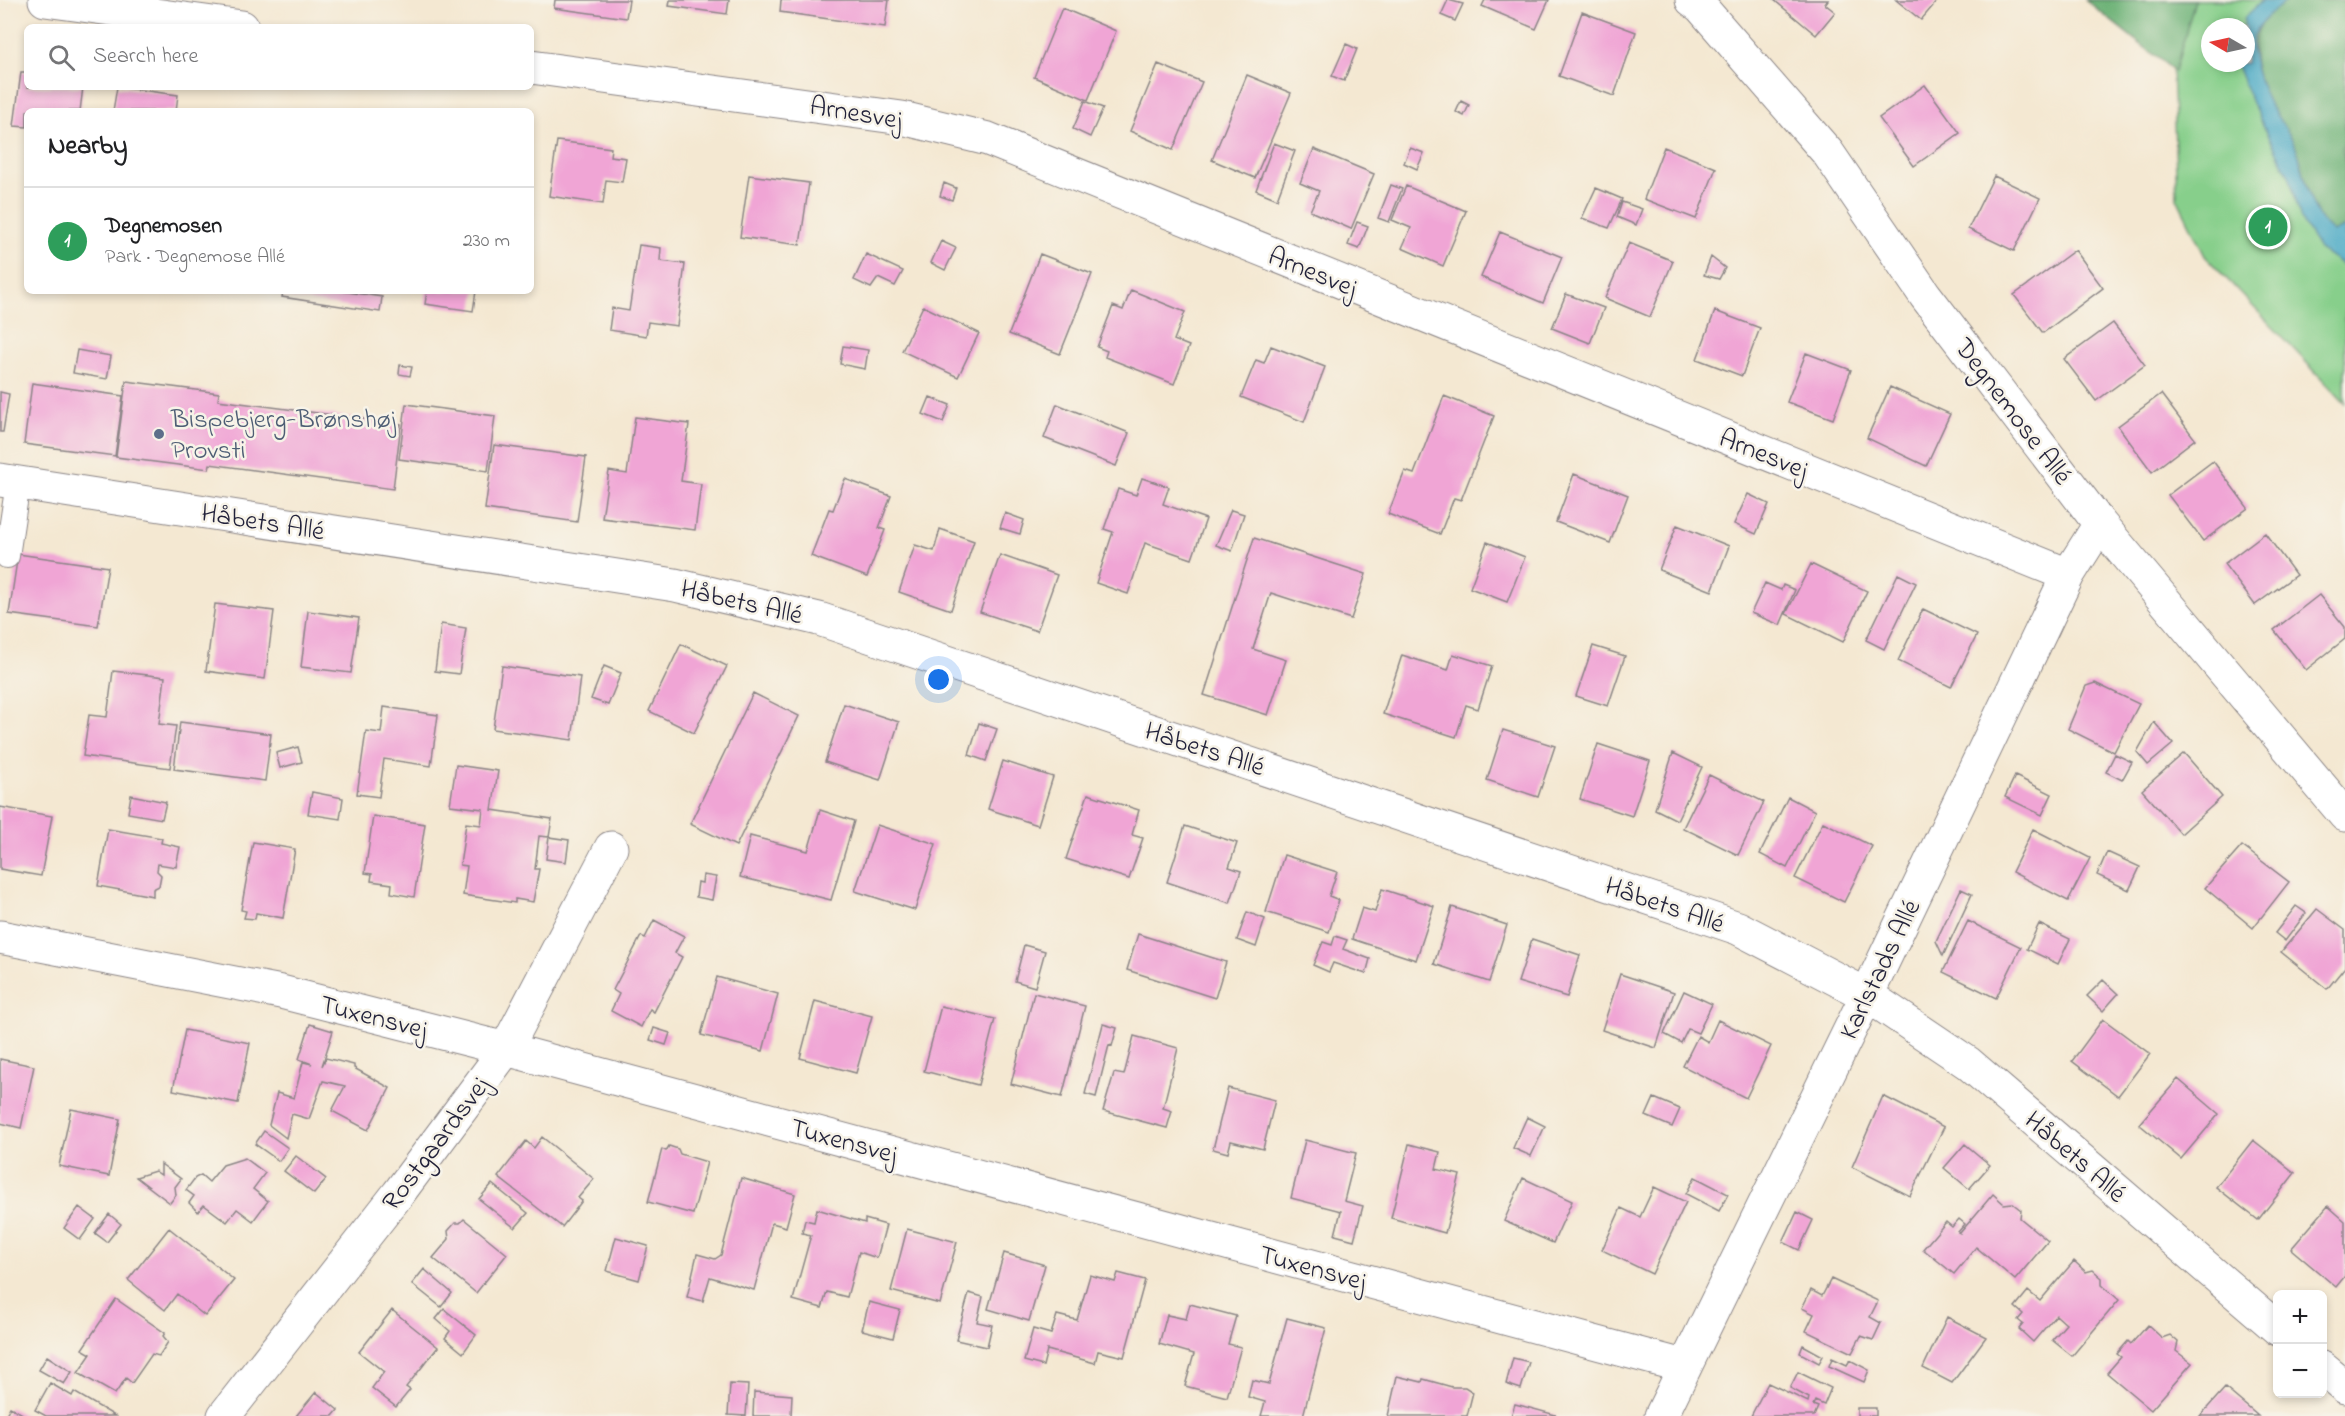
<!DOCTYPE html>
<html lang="en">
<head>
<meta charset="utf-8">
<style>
	:root { --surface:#fff; --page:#f2f2f2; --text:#202124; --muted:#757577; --line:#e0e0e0; --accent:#ea580c }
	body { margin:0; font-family:"Indie Flower",sans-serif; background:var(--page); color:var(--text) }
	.controls { position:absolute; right:18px; bottom:18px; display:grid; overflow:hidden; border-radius:9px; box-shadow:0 3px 9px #0003 }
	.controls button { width:54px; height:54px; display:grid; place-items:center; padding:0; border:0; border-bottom:2px solid var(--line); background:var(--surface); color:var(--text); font:30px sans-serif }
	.compass { position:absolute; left:2201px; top:18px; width:54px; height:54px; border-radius:50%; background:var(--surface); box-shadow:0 3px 9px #0003; rotate:279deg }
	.you { position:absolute; left:939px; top:680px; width:21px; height:21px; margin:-15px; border:4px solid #fff; border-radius:50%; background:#1a73e8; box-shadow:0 0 0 9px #1a73e833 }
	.badge { display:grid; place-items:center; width:39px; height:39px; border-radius:50%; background:var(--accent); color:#fff; font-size:20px; font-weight:700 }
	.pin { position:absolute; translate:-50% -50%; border:3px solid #fff; box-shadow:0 2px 6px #0006 }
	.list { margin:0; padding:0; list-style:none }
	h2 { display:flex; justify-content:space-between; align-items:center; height:78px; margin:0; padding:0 24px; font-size:26px }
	h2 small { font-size:20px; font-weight:400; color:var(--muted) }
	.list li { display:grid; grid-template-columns:39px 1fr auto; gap:18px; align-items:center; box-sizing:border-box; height:108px; padding:0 24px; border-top:2px solid var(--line) }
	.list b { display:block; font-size:22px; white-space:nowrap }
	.list p { margin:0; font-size:20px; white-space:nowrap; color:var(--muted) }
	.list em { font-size:20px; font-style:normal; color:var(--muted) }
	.icon { flex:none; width:33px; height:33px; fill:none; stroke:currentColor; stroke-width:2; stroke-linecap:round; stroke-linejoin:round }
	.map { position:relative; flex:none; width:2345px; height:1416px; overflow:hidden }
	.search { position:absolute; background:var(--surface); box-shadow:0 3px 9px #0003; left:24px; top:24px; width:510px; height:66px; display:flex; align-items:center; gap:15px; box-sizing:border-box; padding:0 21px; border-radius:9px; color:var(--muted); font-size:22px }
	.panel { position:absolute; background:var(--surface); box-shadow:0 3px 9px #0003; left:24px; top:108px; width:510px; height:186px; border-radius:9px }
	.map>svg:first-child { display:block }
</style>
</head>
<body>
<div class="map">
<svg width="2345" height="1416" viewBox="0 0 2345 1416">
	<rect width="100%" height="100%" fill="#f7f3e8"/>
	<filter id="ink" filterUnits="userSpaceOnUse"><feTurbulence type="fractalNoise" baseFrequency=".0167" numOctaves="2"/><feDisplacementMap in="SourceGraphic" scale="12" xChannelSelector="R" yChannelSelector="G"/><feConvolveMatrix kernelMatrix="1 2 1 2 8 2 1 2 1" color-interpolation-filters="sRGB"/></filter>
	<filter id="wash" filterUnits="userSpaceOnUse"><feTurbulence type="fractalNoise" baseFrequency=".008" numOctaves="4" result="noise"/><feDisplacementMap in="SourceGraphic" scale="24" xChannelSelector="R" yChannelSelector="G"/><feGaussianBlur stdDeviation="1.35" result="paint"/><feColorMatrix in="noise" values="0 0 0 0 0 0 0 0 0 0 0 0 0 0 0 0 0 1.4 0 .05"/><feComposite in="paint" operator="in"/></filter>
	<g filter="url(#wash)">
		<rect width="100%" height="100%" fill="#f4e8d2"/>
		<path fill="#87cf8b" stroke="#547863" stroke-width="1.5" fill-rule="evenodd" d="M2085,0H2345V403L2205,256L2177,198L2172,69ZM2210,27H2246V63H2210Z"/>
		<path fill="#6db277" stroke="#486a59" stroke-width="1.5" d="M2085,0H2195L2175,71L2172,69Z
			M2290,0H2345V137L2342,148L2345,164V226L2333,232C2306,212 2308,175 2295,145C2289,131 2277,120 2270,106C2250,66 2241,23 2290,0Z"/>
		<path fill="#45a7c4" stroke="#346480" stroke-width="1.5" d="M2263,0H2290C2277,6 2260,22 2254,35C2247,52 2263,96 2273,110C2281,122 2289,132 2295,145C2308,175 2306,213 2333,232L2345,226V266L2319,249L2301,220L2290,178L2252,103L2236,63H2246L2244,18Z"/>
		<g id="blocks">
			<path fill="#f0a5d5" d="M555,0H629L626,18L554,8Z
				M670,0H729L727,14L669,6Z
				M781,0H889L885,27L780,12Z
				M1448,0L1463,4L1455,21L1441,15Z
				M1485,0H1549L1536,29L1482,6Z
				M1774,0H1828L1825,4L1835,12L1816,35Z
				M1896,0H1938L1921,20Z
				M1062,8L1116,31L1088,100L1034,77Z
				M1582,12L1636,32L1614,96L1559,76Z
				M1346,44L1357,49L1344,81L1332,76Z
				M1158,64L1202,82L1173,150L1130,131Z
				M21,72H27V87H83L80,111H27V127L14,126Z
				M1247,75L1291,93L1255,178L1212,160Z
				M1925,85L1960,133L1914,166L1879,118Z
				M117,87L178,95L176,111H113Z
				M1085,101L1103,108L1090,137L1073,129Z
				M1461,101L1469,105L1464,116L1456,112Z
				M557,141L611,148L610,156L626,158L622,182L606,180L603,204L549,196Z
				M1274,143L1295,151L1277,199L1256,190Z
				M1664,147L1716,168L1696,219L1644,199Z
				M1410,148L1424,153L1417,169L1404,163Z
				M1314,149L1374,174L1351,229L1310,211L1319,191L1300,183Z
				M749,175L809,183L800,245L740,237Z
				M1994,176L2040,198L2014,251L1968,229Z
				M944,183L956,188L952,200L940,196Z
				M1391,185L1402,189L1389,222L1378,218Z
				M1406,186L1466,211L1443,266L1402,248L1411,228L1392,220Z
				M1596,188L1622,199L1609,228L1582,218Z
				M1622,202L1642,209L1636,225L1617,217Z
				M1357,222L1368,226L1359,249L1348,245Z
				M1500,232L1562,257L1543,303L1481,277Z
				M941,241L956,248L945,270L931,263Z
				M1629,243L1673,261L1650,317L1605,298Z
				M639,245L661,248L660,261L685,264L677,326L648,322L646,336L609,330L612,308L629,311Z
				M2075,250L2103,288L2043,333L2014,295Z
				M866,254L903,271L895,286L878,278L871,288L854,280Z
				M1040,254L1092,274L1060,354L1009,334Z
				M1711,257L1725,268L1719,279L1704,275Z
				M1131,290L1185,312L1174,340L1189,346L1174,384L1105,357L1107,351L1097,347L1113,306L1123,310Z
				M283,291H341L382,297L380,312L282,297Z
				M427,291H476L473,311L425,304Z
				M1566,294L1604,308L1590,343L1552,328Z
				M923,306L979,333L958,377L902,351Z
				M1715,311L1760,328L1742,376L1697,359Z
				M2113,323L2145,365L2096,401L2064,359Z
				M843,346L868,350L865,369L840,364Z
				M1271,346L1325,367L1304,422L1241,397L1256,360L1264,363Z
				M77,350L111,356L107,379L73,373Z
				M1806,353L1851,370L1833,419L1787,402Z
				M400,365L412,367L410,376L399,374Z
				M126,381L219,393L218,400L401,424L393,489L210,464L209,469L116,457Z
				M32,383L123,396L115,456L24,444Z
				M1890,387L1950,414L1926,466L1867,438Z
				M0,392L9,394L3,432H0Z
				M2161,394L2195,439L2152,472L2118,426Z
				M1444,396L1494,416L1461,500L1454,498L1440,534L1388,514L1405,471L1414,474Z
				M930,397L950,405L943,422L923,414Z
				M406,404L495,416L488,471L399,459Z
				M1057,404L1129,433L1116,466L1044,438Z
				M635,417L689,424L681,481L701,484L695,530L602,518L609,471L627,474Z
				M494,445L586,457L577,522L485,509Z
				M2213,461L2248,508L2203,541L2168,495Z
				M1574,474L1628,495L1610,543L1556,522Z
				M1142,478L1169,487L1163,504L1206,519L1192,559L1145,543L1128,594L1096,583L1113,532L1104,529L1118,489L1136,495Z
				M845,479L891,496L879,528L885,530L867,577L811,556L829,509L833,510Z
				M1748,494L1769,504L1756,534L1734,524Z
				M1231,510L1244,514L1232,551L1216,545Z
				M1005,513L1024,520L1020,534L1000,528Z
				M1677,525L1729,546L1712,591L1659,570Z
				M940,529L974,541L951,610L899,592L915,545L934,551Z
				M2265,533L2296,575L2255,605L2224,564Z
				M1254,538L1366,574L1351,619L1271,593L1253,649L1286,660L1268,715L1204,695Z
				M1487,542L1525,557L1507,602L1470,588Z
				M18,554L108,567L98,626L9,614Z
				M1000,555L1057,575L1037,631L980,612Z
				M1811,564L1867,591L1843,642L1786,614Z
				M1898,574L1916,583L1884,649L1866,640Z
				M1765,583L1781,590L1783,585L1795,590L1780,625L1751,613Z
				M2319,595L2345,627V639L2306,670L2274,630Z
				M215,604L274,611L265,679L206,671Z
				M1923,609L1977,635L1951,687L1898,661Z
				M308,611L359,618L351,673L301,667Z
				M441,624L466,628L459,674L435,671Z
				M681,644L727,666L694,733L649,711Z
				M1593,646L1625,656L1608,706L1576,696Z
				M1453,654L1492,666L1478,709L1466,705L1456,737L1383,714L1402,655L1448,670Z
				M502,666L580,677L572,740L493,729Z
				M604,666L621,673L608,705L591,699Z
				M113,671L165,677L159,724L176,726L170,768L83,756L89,715L107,717Z
				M2095,683L2139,704L2114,752L2068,729L2086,686Z
				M753,693L799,716L736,846L690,824Z
				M844,704L899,722L880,780L825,762Z
				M384,707L438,715L431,766L384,759L379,797L357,794L366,731L381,733Z
				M180,722L271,734L265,781L174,769Z
				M2154,722L2173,744L2148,765L2137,752Z
				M979,723L997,729L986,761L969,755Z
				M1503,730L1555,746L1538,797L1487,780Z
				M1598,744L1650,761L1632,816L1580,799Z
				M298,747L302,762L280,768L276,753Z
				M1673,753L1702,767L1677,820L1655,809Z
				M2184,753L2222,797L2181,834L2142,790Z
				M2115,754L2132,762L2122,780L2106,772Z
				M1003,761L1053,777L1038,825L988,809Z
				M456,765L498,771L492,810L552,819L549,837L569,840L566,862L546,859L549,837L539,836L535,869H539L533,902L515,899V903L463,895L467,866L460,865L466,823L481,825L483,809L450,805Z
				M1709,775L1764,802L1738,855L1683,828Z
				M2015,776L2052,794L2042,815L2005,797Z
				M312,792L343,798L340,819L308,814Z
				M1088,794L1139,810L1132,835L1143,838L1129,879L1066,859Z
				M131,795L166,802L162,819L128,813Z
				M1788,797L1815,811L1787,868L1760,854Z
				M0,807L52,816L41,876L0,869Z
				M820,810L854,821L831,900L740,877L750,836L808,851Z
				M373,816L425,824L414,897L391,893L392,884L371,881L372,874L365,873Z
				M1823,822L1872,846L1844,902L1795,878Z
				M877,825L936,844L915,910L855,891Z
				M1185,826L1237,843L1229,867L1241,871L1230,903L1167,882Z
				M108,829L162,838L161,843L180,847L176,867L158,864L157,871L161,875L159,886L153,889V896L98,886Z
				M2033,829L2090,858L2068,901L2012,872Z
				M253,842L295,849L283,918L256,913L255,919L244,918L246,911L241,910Z
				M2242,846L2289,882L2253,928L2205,888Z
				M2107,852L2140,867L2129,890L2097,875Z
				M1284,855L1337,872L1329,896L1339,900L1329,932L1266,912Z
				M703,875L716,877L712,900L696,897L698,882L702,883Z
				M1382,889L1434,906L1416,960L1352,939L1362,908L1375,912Z
				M1961,889L1972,894L1943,956L1936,941Z
				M2296,906L2306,913L2285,941L2275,933Z
				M1452,907L1507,925L1489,982L1434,964Z
				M2317,909L2345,930V967L2327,989L2281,952Z
				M1247,912L1265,919L1256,947L1237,940Z
				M654,920L684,936L675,953L682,957L654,1012L650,1009L641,1027L611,1011L619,994L613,990L641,936L645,938Z
				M1968,921L2021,947L1996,998L1943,972Z
				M2039,924L2070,939L2058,964L2027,949Z
				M1138,934L1226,962L1215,998L1127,970Z
				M1335,936L1347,940L1343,949L1370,959L1366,974L1333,963L1329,972L1313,965L1323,942L1332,945Z
				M1532,939L1580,955L1567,997L1518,982Z
				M1024,945L1045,951L1035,987L1015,981Z
				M1620,974L1674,992L1656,1048L1602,1030Z
				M717,977L778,994L763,1051L701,1035Z
				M2103,980L2118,994L2103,1011L2087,996Z
				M1684,991L1712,1004L1698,1033L1688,1029L1681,1043L1664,1034Z
				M1034,993L1085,1006L1062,1097L1011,1084Z
				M815,1001L872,1016L856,1073L800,1058Z
				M941,1006L995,1019L978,1085L924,1071Z
				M2103,1019L2150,1054L2118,1096L2072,1061Z
				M1718,1020L1771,1046L1746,1098L1683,1066L1698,1036L1708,1042Z
				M310,1024L333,1031L322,1066L326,1058L354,1065V1068L390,1088L368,1130L332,1111L345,1086L323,1081L309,1119L292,1114L286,1138L269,1125L277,1093L294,1098L303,1062L312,1064L299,1059Z
				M1103,1024L1117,1028L1112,1046L1109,1045L1096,1097L1085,1094Z
				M654,1028L670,1033L666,1045L650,1040Z
				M185,1030L250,1043L238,1103L173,1090Z
				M1134,1036L1178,1048L1163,1108L1172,1111L1167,1128L1103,1111L1114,1073L1124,1075Z
				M0,1059L34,1066L21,1128L0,1123Z
				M2178,1079L2219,1114L2181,1159L2139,1124Z
				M1228,1088L1275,1100L1263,1149L1231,1141L1228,1153L1213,1149Z
				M1883,1096L1944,1127L1910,1196L1852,1167Z
				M1654,1098L1680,1109L1672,1127L1646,1116Z
				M71,1109L120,1119L109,1176L59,1166Z
				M1527,1117L1545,1126L1531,1156L1513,1148Z
				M264,1131L288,1148L279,1161L255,1144Z
				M542,1137L594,1179L578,1198L582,1201L562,1227L498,1177L526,1141L534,1148Z
				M1305,1140L1356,1153L1344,1201L1363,1206L1354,1240L1335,1235L1341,1211L1291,1198Z
				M2253,1140L2295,1173L2258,1220L2216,1187Z
				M1409,1144L1440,1152L1436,1169L1460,1175L1445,1233L1391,1218Z
				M1965,1144L1990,1165L1969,1189L1944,1168Z
				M669,1146L678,1149L680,1154L707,1162L693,1214L648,1202L662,1149L666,1151Z
				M296,1156L326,1179L314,1194L284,1171Z
				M245,1158L265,1173L253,1189L268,1201L253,1221L237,1209L227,1222L204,1205L198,1212L189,1203L194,1196L186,1190L195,1178L201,1175L209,1182L223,1165Z
				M161,1164L181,1179L175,1187L176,1195L170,1203L136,1177L155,1171L161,1175Z
				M1695,1177L1728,1194L1719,1211L1686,1194Z
				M741,1178L795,1194L786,1227L772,1223L754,1290L710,1277L703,1301L687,1297L697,1254L715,1259L721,1255Z
				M1523,1178L1572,1201L1553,1243L1504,1221Z
				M492,1184L528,1213L515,1228L479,1199Z
				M1654,1187L1686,1202L1652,1274L1602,1250L1621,1208L1640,1217Z
				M1993,1194L2004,1204L2012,1203L2021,1210L2020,1218L2048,1241L2015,1280L1976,1247L1954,1274L1923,1249L1946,1222L1952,1227L1959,1219L1965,1224L1958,1232L1960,1233Z
				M2328,1206L2345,1221V1276L2336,1287L2291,1249Z
				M79,1207L95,1219L80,1240L64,1228Z
				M817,1209L865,1223V1219L886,1225L877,1258L859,1252L847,1297L827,1292L822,1308L793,1300L811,1235L802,1233L805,1220L814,1222Z
				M1797,1212L1813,1220L1799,1250L1783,1242Z
				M109,1214L121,1224L107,1242L95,1233Z
				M464,1219L507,1254L476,1293L433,1258L449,1239L448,1231L455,1223H460Z
				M169,1228L234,1280L205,1316L177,1294L165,1310L128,1280Z
				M907,1229L957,1242L940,1304L891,1291Z
				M616,1237L648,1246L639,1280L607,1271Z
				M1004,1253L1045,1265L1029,1321L988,1309Z
				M2074,1261L2086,1272L2093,1270L2102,1278V1285L2119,1300L2072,1356L2052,1340L2066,1324L2056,1315L2033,1342L2019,1329L2023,1324L2018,1320L2023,1314L2015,1307L2028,1291L2040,1301Z
				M424,1269L452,1293L441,1307L412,1284Z
				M1118,1273L1145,1280L1124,1357L1098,1351L1095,1363L1047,1350L1043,1366L1024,1361L1033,1329L1051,1334L1057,1315L1077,1320L1090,1275L1115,1282Z
				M1831,1279L1878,1301L1870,1317L1881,1323L1873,1340L1861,1336L1852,1353L1806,1331L1814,1314L1802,1308L1811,1290L1822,1296Z
				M969,1293L983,1297L977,1322L992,1325L987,1347L956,1340Z
				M116,1299L165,1333L163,1336L168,1342L159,1356L152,1354L132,1383L126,1378L115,1394L78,1373L91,1354L82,1349Z
				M869,1302L900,1310L893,1338L862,1330Z
				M1190,1304L1236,1316L1228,1344L1241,1347L1227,1397L1185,1386L1194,1354L1159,1344L1167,1315L1186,1319Z
				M444,1309L476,1335L463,1353L445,1338L450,1331L436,1319Z
				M392,1310L438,1347L406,1387L410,1390L396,1407L372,1388L384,1372L359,1352Z
				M1947,1317L1986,1337L1952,1383L1923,1368Z
				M1287,1318L1326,1328L1303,1416H1261L1265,1402L1248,1397L1252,1380L1269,1384Z
				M2148,1325L2162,1338L2170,1335L2178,1342L2176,1351L2192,1363L2151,1410L2107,1373L2121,1357L2117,1354L2128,1341L2131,1344Z
				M1803,1345L1823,1356L1819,1363L1800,1353Z
				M47,1356L72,1372L64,1384L39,1370Z
				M1513,1358L1529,1362L1521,1389L1506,1384Z
				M1832,1358L1847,1365L1850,1360L1869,1370L1864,1382L1829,1366Z
				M1798,1372L1831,1388L1824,1405L1815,1401L1813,1405L1818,1407L1814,1416H1751L1768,1383L1808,1402L1809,1398L1790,1388Z
				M1397,1376L1422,1382L1423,1379L1452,1387H1465L1473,1392L1467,1416H1388Z
				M50,1383L72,1396L74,1392L115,1416H46L35,1410Z
				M730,1384L748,1385L746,1416L728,1415Z
				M2225,1388L2258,1416H2200Z
				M316,1392L338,1410L333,1416H296Z
				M754,1392L792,1395L791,1416H753Z
				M1515,1404L1556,1415V1416H1511Z
				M10,1407L26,1416H5Z
				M1857,1408H1876V1416H1857Z"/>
		</g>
	</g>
	<g filter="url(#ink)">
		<use href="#blocks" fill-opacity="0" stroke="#8b8586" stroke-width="1.5"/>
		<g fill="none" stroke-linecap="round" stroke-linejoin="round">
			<defs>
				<path id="service" d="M7,556L18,483"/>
				<path id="minor" d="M45,0L242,27
					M1692,0L1701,7L1828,153L1925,295L2100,524L2345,815
					M531,67L902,118L988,139L2068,575
					M0,480L675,585L819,619L1738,928L1867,995L1968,1063L2278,1329
					M0,937L281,992L506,1049L1683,1366
					M2322,1368L2345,1387
					M224,1416L398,1194L506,1049L611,848
					M1661,1416L1867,995L2068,575L2100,524"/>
			</defs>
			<use href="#service" stroke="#8b8586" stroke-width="26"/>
			<use href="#minor" stroke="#8b8586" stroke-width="35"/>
			<use href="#service" stroke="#fff" stroke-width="24"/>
			<use href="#minor" stroke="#fff" stroke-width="33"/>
		</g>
	</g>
	<circle fill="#5c6f8a" stroke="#f7f3e8" stroke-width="2" cx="159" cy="434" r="6"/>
	<g text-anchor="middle" stroke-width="5" stroke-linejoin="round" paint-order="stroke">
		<g font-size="27" fill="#22223b" stroke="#f7f3e8">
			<text transform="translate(856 112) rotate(9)" y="9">Arnesvej</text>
			<text transform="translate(1313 271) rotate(22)" y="9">Arnesvej</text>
			<text transform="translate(2014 411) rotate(53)" y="9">Degnemose Allé</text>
			<text transform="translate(1764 453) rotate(22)" y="9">Arnesvej</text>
			<text transform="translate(263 521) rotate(9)" y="9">Håbets Allé</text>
			<text transform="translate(742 601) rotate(13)" y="9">Håbets Allé</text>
			<text transform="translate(1205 748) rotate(18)" y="9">Håbets Allé</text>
			<text transform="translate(1665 904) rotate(19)" y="9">Håbets Allé</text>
			<text transform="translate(1879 969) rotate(-64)" y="9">Karlstads Allé</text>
			<text transform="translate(374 1016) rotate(14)" y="9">Tuxensvej</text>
			<text transform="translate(844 1140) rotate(15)" y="9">Tuxensvej</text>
			<text transform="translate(435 1143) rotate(-53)" y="9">Rostgaardsvej</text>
			<text transform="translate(2076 1156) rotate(41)" y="9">Håbets Allé</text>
			<text transform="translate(1313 1267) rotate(15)" y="9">Tuxensvej</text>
		</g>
		<g font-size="27" fill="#4e5e75" stroke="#f7f3e8" text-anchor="start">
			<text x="171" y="427">Bispebjerg-Brønshøj<tspan x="171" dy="31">Provsti</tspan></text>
		</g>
	</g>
</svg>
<div class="controls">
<button>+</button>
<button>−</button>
</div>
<svg class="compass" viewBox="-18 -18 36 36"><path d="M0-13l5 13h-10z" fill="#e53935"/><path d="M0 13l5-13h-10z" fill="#757577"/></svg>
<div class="you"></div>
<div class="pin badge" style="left:2268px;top:227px;background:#2e9e5b">1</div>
<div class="search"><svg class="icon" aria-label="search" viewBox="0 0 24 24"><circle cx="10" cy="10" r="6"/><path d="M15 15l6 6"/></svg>Search here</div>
<section class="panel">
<h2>Nearby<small></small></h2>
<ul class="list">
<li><span class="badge" style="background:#2e9e5b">1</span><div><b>Degnemosen</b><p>Park · Degnemose Allé</p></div><em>230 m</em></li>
</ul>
</section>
</div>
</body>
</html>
